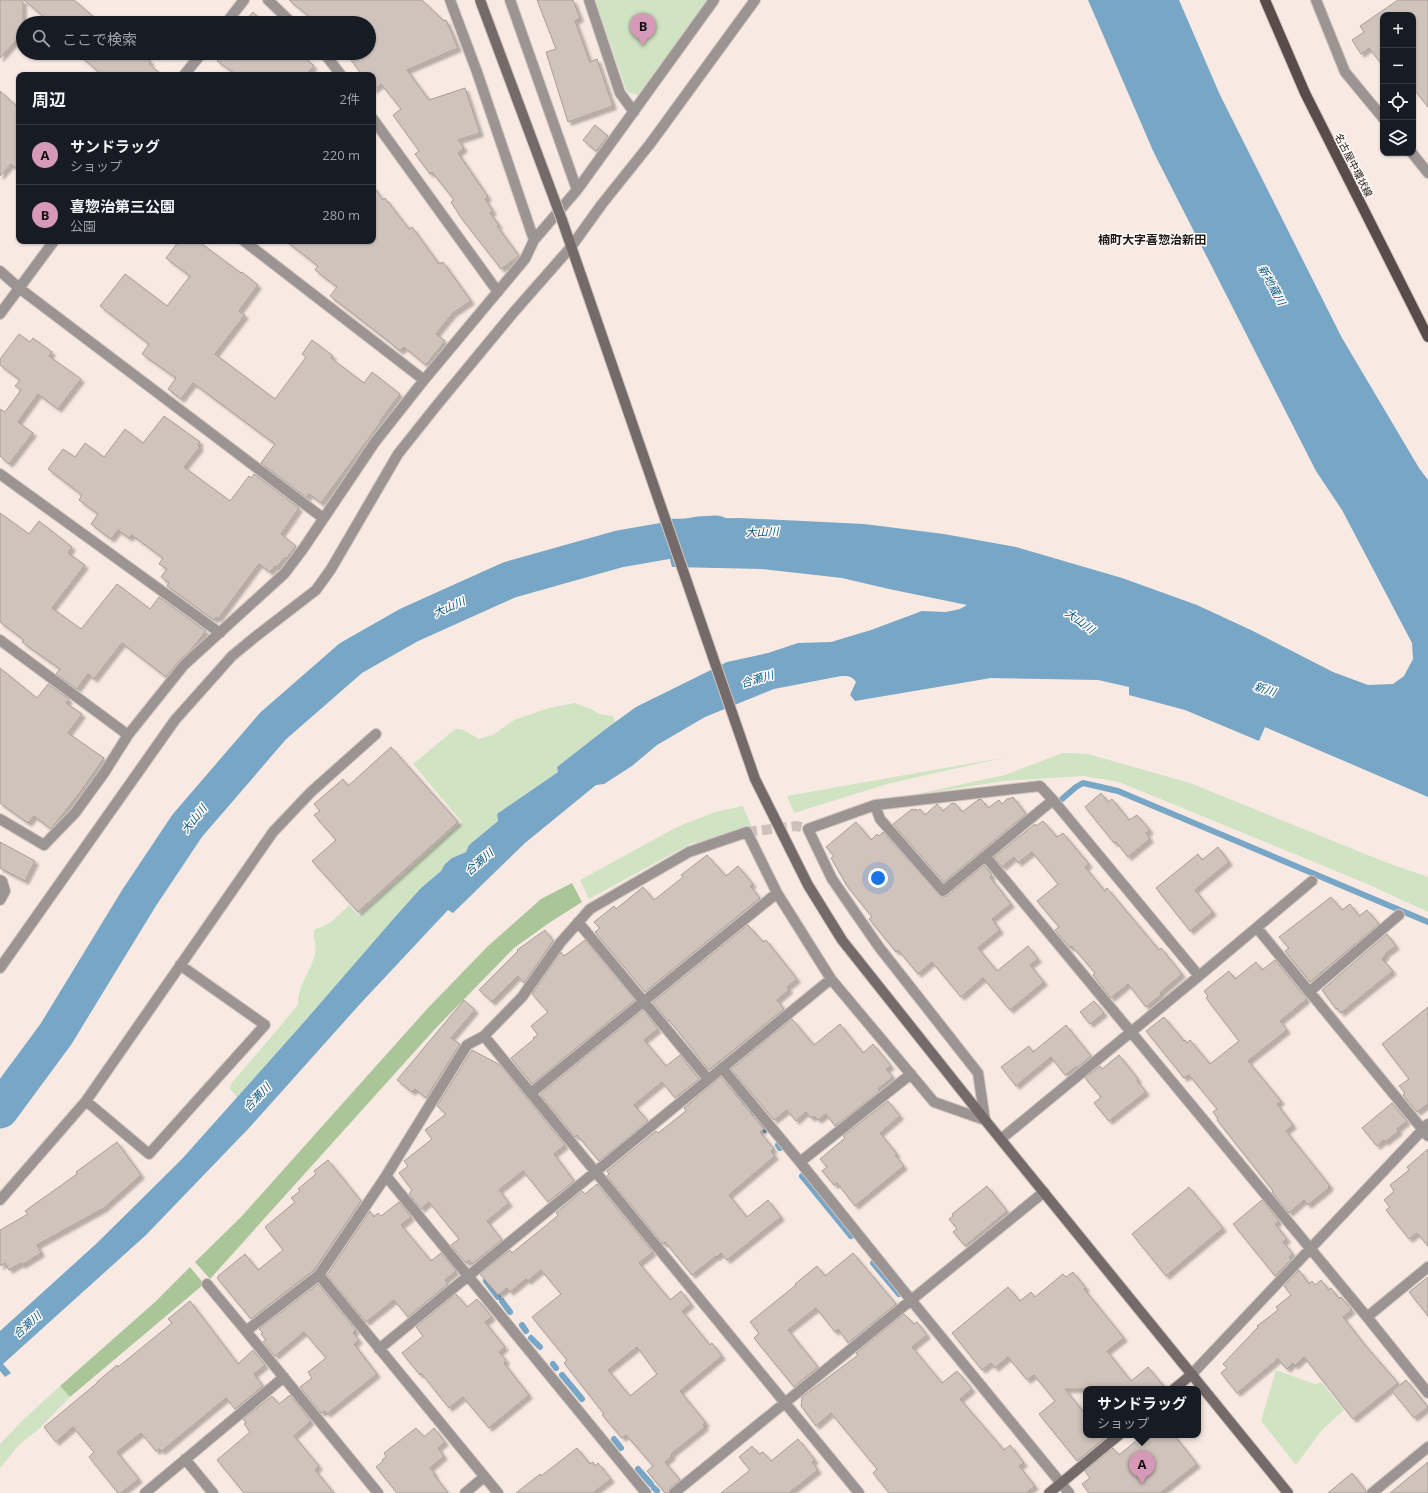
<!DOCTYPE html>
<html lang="ja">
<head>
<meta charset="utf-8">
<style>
	:root { --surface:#171b24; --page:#20242c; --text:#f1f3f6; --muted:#9ea1a6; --line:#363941; --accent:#d699b8 }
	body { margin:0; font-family:"Open Sans","Noto Sans JP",sans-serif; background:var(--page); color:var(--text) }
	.controls { position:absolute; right:12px; top:12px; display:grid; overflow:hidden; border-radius:8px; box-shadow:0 1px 3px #0004 }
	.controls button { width:36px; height:36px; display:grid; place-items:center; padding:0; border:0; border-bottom:1px solid var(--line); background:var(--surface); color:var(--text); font:20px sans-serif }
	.you { position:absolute; left:878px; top:878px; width:14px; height:14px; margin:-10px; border:3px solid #fff; border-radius:50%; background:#1a73e8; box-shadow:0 0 0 6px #1a73e833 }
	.badge { display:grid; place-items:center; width:26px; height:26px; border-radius:50%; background:var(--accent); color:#111; font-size:13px; font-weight:700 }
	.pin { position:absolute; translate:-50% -33px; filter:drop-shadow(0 1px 2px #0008) }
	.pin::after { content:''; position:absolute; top:21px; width:14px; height:12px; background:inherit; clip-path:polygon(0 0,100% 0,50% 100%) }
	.popup { position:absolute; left:1083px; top:1386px; width:118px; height:52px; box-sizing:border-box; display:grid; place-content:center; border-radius:8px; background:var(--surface); filter:drop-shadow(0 1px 3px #0005); font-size:13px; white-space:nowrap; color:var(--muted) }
	.popup b { font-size:15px; color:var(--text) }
	.popup::after { content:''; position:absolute; left:50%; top:100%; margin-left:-8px; border:8px solid transparent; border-top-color:var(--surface) }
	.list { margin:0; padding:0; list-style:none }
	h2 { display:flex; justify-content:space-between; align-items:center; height:52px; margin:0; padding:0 16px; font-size:17px }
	h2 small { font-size:13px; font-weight:400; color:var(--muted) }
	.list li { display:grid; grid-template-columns:26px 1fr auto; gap:12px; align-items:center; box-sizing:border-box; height:60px; padding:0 16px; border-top:1px solid var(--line) }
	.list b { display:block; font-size:15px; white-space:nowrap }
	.list p { margin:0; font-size:13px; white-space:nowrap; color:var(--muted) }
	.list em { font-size:13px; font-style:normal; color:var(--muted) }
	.icon { flex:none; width:22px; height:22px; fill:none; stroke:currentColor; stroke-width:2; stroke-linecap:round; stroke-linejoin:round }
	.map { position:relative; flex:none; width:1428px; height:1493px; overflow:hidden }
	.search { position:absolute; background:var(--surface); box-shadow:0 1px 3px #0004; left:16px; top:16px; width:360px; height:44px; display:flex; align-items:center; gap:10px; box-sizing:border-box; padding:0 14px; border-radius:22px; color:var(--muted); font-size:15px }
	.panel { position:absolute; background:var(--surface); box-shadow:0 1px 3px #0004; left:16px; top:72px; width:360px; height:172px; border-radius:8px }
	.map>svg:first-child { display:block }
</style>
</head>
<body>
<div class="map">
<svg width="1428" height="1493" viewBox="0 0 1428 1493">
	<defs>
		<filter id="shadow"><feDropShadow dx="3.5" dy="3.5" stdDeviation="1" flood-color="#0004"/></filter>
	</defs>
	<rect width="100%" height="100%" fill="#f8eae3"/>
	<path fill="#d0e4c4" d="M595,0H708L638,95L627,92Z
		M575,703L591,709L599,714L613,716L615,722L557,767L558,772L498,814V821L469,845L466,852L452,858L445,864L441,871L421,888L395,917L304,1022L237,1097L230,1089L231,1084L298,1005C298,984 310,973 315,954C318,946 311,936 315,929C329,926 339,915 349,905L359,916L462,822L413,764L455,729L464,730L479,739L493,735L514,720L549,708Z
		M1063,753L1088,754L1190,783L1385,862L1428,877V912L1365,883L1119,782L1084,776L1004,781L908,796L1005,775Z
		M1007,757L887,784L794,813L787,796Z
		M743,806L752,828L690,844L589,899L580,880L677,827L715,812Z
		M1276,1370L1315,1384L1321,1382L1344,1410L1322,1430L1296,1465L1261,1421Z
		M60,1386L70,1397L40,1428L19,1445L0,1468V1444L24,1419Z"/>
	<path fill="#aac699" d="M572,883L582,902L549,923L514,948L435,1029L210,1279L195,1262L241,1217L427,1009L488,946L541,899Z
		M190,1267L204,1284L70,1397L60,1386L155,1302Z"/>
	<path fill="#77a6c6" d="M1088,0H1179L1220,95L1342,338L1419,468L1428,480V797L1265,727L1259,741L1185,710L1129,695V687L1098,680L991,678L855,701L850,695L856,682C852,676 848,676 841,676L774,689L705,717L657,745L632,766L604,784L596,785L525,843L453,913L448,910L360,1004L249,1128L146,1235L3,1364L11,1373L5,1377L0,1371V1331L96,1244L182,1159L304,1022L395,917L421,888L441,871L445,864L452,858L466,852L469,845L498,821L497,814L558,772L557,767L607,728L636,707L727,662L768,653L798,643L831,642L871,630L922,611L946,612L960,609L967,605L889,589L842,578L762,569L672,567L659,519L740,518L864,524L944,534L1016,547L1122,578L1197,605L1253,631L1333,672L1368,685L1393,684L1404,676L1413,659L1412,643L1342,510L1316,471L1154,153Z"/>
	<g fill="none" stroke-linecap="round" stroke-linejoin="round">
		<path stroke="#77a6c6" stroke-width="6" d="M1062,799L1076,787L1083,783L1118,791L1428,922
			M736,1095L743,1103
			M751,1113L752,1114
			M761,1125L765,1130
			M778,1145L780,1148
			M802,1176L851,1236
			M873,1263L899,1294
			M486,1281L498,1297
			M502,1301L510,1312
			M522,1325L526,1331
			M531,1338L540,1347
			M553,1364L556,1368
			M562,1375L582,1399
			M614,1439L621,1448
			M638,1469L651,1484
			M654,1488L657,1491"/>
		<path stroke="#77a6c6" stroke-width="37" d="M0,1110L56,1034L139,898L187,826L273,726L351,658L409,625L509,580L619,549L699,535L716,534"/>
	</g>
	<path fill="#d0c3bc" stroke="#aa9d97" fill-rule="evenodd" filter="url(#shadow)" d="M0,0H23V33L0,58Z
		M24,0H74L101,23L103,20L107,23H51Z
		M289,0H422L444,21L446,20L458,48L407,70L429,100L465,88L480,133L458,140L464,148L458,153L488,197L485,199L493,211L490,213L499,225L497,226L519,256L501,269L462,219L451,202L454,200L432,172L430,174L415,154L419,151L393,115L401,109L381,84L373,90V75H362L346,53H369V23H317Z
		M537,0H573L580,18L575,21L590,62L597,59L613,106L568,122L546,52L556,49Z
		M1398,0H1428V107L1413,88V15H1383V66L1369,48L1361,54L1352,40L1364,32L1360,26Z
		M253,12L260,19L261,18L267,23H243Z
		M77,53H141L151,62L149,64L162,75H102Z
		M218,53H300L314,66L305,75H237L217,61L218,60L215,57Z
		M0,91L19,108V171L11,164L0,176Z
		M595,125L608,136L596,151L583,140Z
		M373,186L383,200L385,198L409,229L412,227L439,264L443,262L471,301L453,313L436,334L445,341L426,365L404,347L400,351L387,340L330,296L337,287L315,270L318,266L286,241H373Z
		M179,241H198L241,273L242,272L258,285L239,311L245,315L215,354L275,399L306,357L302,354L312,340L333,356L331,358L364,383L372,372L400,394L380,421L381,422L321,503L309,494L307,498L261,463L275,444L193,383L181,399L168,389L176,378L142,354L149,344L100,306L125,274L167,306L190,276L166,258Z
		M19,334L30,342L33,338L52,352L49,356L81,379L58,409L38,394L18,422L33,433L9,464L0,456V409L5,412L21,390L15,386L20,380L0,365V359Z
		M164,416L200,442L198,445L200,447L184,467L230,501L249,476L251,478L254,474L299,508L281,534L296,546L286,559L284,558L277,567L275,566L270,572L259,564L218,619L216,617L214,620L167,586L169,583L161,577L167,569L159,564L163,558L132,535L129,538L118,530L111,539L91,524L98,514L79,500L82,495L48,469L63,449L75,457L85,443L104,457L125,429L143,443Z
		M0,513L29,534L39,521L72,547L68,553L85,565L52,608L81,629L117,584L150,609L159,597L206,631L191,650L179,661L166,677L122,643L94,679L88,674L77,689L56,674L60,669L22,642L24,640L0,622Z
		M0,668L37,698L48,684L69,699L66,703L82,714L68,733L104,758L81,791L51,829L34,816L28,823L0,803Z
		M391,747L458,822L358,912L312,861L336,840L314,815L320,811L314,804L343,779L348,786Z
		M1101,793L1108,802L1112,799L1129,820L1137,815L1150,830L1146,833L1150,839L1128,857L1116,842L1114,843L1085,807Z
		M1013,797L1026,814L944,882L893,824L912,809L914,810L916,809L917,811L920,809L925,815L937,804L943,811L952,803L954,804L955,803L962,812L978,800L981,799L988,808L999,800L1002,804L1008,798L1009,799Z
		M1043,821L1057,837L1063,833L1089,864L1085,867L1105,891L1107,888L1159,950L1161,948L1182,974L1160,993L1162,994L1146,1007L1128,984L1111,998L1093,975L1095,973L1072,946L1070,948L1055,930L1059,927L1037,901L1058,884L1032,852L1018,863L1014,857L1002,867L994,857L1035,824L1036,826Z
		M856,822L871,840L877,834L879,836L883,832L941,897L947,896L984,865L992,875L990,877L1011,904L992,919L1000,930L978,948L997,971L1028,946L1038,959L1030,965L1044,982L1010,1010L983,978L961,997L932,962L918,974L898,950L896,952L869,919L872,917L847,886L831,858L834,856L826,847Z
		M0,842L35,861L25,881L0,868Z
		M1218,847L1229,862L1195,890L1213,912L1190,931L1156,888L1198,854L1202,860Z
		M707,855L726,876L738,866L753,884L750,886L760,898L645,992L595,932L600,928L594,922L614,906L616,909L643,887L654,900L683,877L681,875Z
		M1331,897L1342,910L1350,904L1359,916L1367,910L1379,924L1310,982L1285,951L1289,948L1279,937Z
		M748,925L763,942L766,940L797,979L787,987L789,990L777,1000L784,1009L709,1070L669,1020L668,1021L653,1002Z
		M545,930L553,941L524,983L518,976L492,1002L479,990L518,951L517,950Z
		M1387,934L1396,946L1385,954L1386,955L1382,959L1393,971L1341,1013L1337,1008L1336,1009L1322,990Z
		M585,940L635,1000L532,1084L511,1058L534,1039L533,1038L538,1035L531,1026L548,1012L532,994L561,952L564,956Z
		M1275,960L1307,999L1280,1021L1287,1030L1248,1061L1281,1101L1277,1104L1293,1125L1286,1131L1330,1186L1328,1187L1329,1188L1308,1205L1304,1200L1289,1213L1272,1192L1273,1191L1217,1120L1218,1119L1213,1112L1217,1109L1189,1075L1184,1078L1146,1031L1164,1017L1184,1041L1185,1040L1187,1043L1190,1040L1210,1064L1239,1041L1206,998L1208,996L1204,991L1229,971L1235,979L1256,962L1262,970Z
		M464,1000L475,1010L451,1038L460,1044L426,1098L415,1089L412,1092L397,1080Z
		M1094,1001L1104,1013L1090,1024L1080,1012Z
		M1428,1007V1104L1417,1112L1403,1095L1405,1093L1399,1086L1409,1079L1382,1044Z
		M643,1010L658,1029L644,1040L666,1066L680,1055L699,1079L675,1098L662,1082L634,1105L648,1121L599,1161L577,1135L575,1137L540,1094Z
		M792,1019L814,1045L840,1024L863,1053L873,1044L891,1066L886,1069L893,1077L878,1089L880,1091L835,1126L826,1114L818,1120L814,1116L811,1118L806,1112L796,1121L787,1110L774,1120L731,1069Z
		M1066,1025L1091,1056L1077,1068L1076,1067L1065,1075L1051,1057L1016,1086L1001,1067L1029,1046L1033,1052Z
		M472,1050L500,1065L565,1145L554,1154L574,1181L548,1202L523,1171L499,1190L509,1203L487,1221L502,1240L472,1264L469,1260L466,1263L451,1245L459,1239L429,1202L421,1209L409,1194L412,1190L399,1173L408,1166L404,1161L432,1139L425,1130L446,1114L437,1106Z
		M1119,1055L1138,1079L1137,1081L1146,1092L1109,1121L1094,1103L1101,1097L1085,1078L1100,1066L1102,1069Z
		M721,1077L764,1129L760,1132L774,1149L771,1151L775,1156L729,1195L747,1217L768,1200L781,1217L727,1260L721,1253L717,1257L716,1256L692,1275L665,1242L663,1244L607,1176L609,1174L607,1171L656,1131L658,1133L686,1111L684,1108Z
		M888,1101L900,1116L880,1133L897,1154L895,1155L904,1166L855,1206L837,1183L834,1185L822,1171L827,1167L820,1159L845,1138L843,1136Z
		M1392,1103L1407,1121L1397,1129L1399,1131L1385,1142L1384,1140L1377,1146L1362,1128Z
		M117,1142L141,1175L104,1208L37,1245L41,1253L22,1265L21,1263L9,1270L5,1263L0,1266V1230L28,1214L25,1211L77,1174L76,1172Z
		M1428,1149V1246L1417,1233L1409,1239L1386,1210L1390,1207L1384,1200L1394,1191L1390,1185L1409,1170L1407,1167Z
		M328,1160L361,1201L314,1270L251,1319L217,1278L219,1277L218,1276L245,1254L258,1270L283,1250L265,1227L295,1202L291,1198L300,1191L298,1189L316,1174L314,1171Z
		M597,1184L653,1252L639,1263L670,1300L681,1291L691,1304L682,1311L710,1345L712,1343L722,1356L680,1391L706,1423L703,1425L705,1427L671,1454L672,1456L665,1462L680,1480L670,1488L668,1493H665L647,1471L653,1466L626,1435L622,1438L602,1415L604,1414L564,1363L567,1360L532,1317L561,1294L541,1270L528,1281L526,1279L510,1292L507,1288L498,1295L480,1274L510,1250L512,1253L555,1218L558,1215L556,1213L582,1191L585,1194ZM637,1347L657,1374L630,1396L608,1370Z
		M987,1186L1007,1211L965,1246L953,1232L957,1229L949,1219L953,1216L952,1214Z
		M1189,1187L1223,1228L1166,1276L1132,1234Z
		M1262,1200L1279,1221L1275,1224L1287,1239L1283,1242L1293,1254L1289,1257L1291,1260L1275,1276L1233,1224Z
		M399,1202L411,1217L401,1225L431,1261L441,1253L456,1271L445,1280L448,1284L408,1317L394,1300L366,1322L327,1275L370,1211L374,1217L378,1213L381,1216Z
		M853,1253L896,1304L848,1343L838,1329L835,1332L816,1308L788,1330L818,1367L794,1387L754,1338L759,1333L750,1322L796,1285L795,1284L817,1266L825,1276Z
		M1299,1270L1309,1284L1312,1281L1315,1285L1321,1280L1329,1290L1331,1288L1339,1299L1341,1297L1352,1310L1343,1317L1364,1344L1398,1383L1353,1419L1304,1357L1295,1366L1293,1363L1287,1369L1277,1358V1360L1237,1393L1221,1373L1227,1368L1223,1364L1258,1327L1257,1326L1278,1310L1276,1307L1291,1295L1284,1286Z
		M1073,1272L1086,1288L1084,1289L1124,1338L1107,1351L1131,1381L1148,1367L1166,1389H1065L1086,1415V1435H1103L1105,1438L1077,1461L1039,1414L1055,1401L1034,1375L1027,1380L1008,1357L995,1368L991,1363L982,1370L952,1333L1008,1287L1020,1301L1031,1292L1035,1297L1063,1274L1066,1277Z
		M1428,1277V1316L1409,1292Z
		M318,1284L356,1330L353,1333L359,1340L354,1344L377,1374L327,1414L325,1411L321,1413L300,1387L312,1378L308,1372L326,1358L304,1332L275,1356L263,1342L266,1340L261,1334L263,1333L259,1329Z
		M456,1294L467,1307L477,1299L492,1317L485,1322L505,1347L499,1352L506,1360L504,1363L529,1395L489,1428L463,1397L449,1408L421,1373L420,1375L402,1353L423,1336L416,1327Z
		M190,1301L238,1364L253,1350L265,1365L254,1374L263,1386L235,1409L226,1398L162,1451L159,1449L156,1451L141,1433L117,1452L139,1479L121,1493H118L89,1457L94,1452L73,1427L56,1442L44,1427L97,1383V1382L117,1365L118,1367L172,1323L168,1319Z
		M904,1314L914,1324L917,1322L927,1335L912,1347L942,1383L957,1371L972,1389L960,1399L1004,1450L1010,1445L1024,1463L1019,1466L1035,1486L1026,1493H889L873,1473L877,1469L831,1413L816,1426L801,1406L802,1397L858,1355L856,1353Z
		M1406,1380L1428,1407L1414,1418L1392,1391Z
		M290,1395L311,1421L294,1436L319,1466L315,1470L334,1493H244L217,1460L250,1432L244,1424L246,1423L243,1419L272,1396L279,1404Z
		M416,1428L424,1437L434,1428L445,1442L438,1448L444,1456L430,1468L435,1474L434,1475L448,1493H397L376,1467L383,1461L382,1460L386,1457L384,1453Z
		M1143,1435H1174L1197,1464L1160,1493H1089L1082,1484L1090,1478L1085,1471L1113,1448L1119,1455Z
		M798,1439L815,1460L812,1462L818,1470L789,1493H721L750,1470L739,1457L752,1446L759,1454L763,1452L771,1461Z
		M577,1448L590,1464L593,1462L595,1466L598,1463L611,1479L593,1493H516L540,1474L541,1476Z
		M1428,1462V1493H1390Z
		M1352,1473L1366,1491V1493H1328Z"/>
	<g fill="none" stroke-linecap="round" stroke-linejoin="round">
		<path stroke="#cdc0ba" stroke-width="10" stroke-dasharray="10 5" stroke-linecap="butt" d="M747,832L797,826L808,829"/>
		<defs>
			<path id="street" d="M268,0L292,23
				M450,0L477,72L534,240
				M510,0L577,190
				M589,0L620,93L634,112
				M1316,0L1345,72L1383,118
				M226,23L244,0
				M324,53L341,75
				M184,75L202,53
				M373,119L498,292
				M1412,153L1428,173
				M244,241L424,380
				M0,271L19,288L323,518
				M0,314L54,241
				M0,474L220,633
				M0,640L128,735
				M875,805L880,819L943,891L1053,800L1199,976L1312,881
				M0,819L44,845L75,813L104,773L128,735L184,665L284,574L303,549L375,442L424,380L525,259L534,240L577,190L714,0
				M986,857L1367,1317L1428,1393
				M0,880L2,881L5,891L0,900
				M578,922L708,1079
				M1257,928L1428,1136
				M0,968L175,720L232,656L255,637L316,590L331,569L398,454L437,405L513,313L571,247L602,204L650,144L755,0
				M1309,992L1399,915
				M484,1036L859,1493
				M722,1068L800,1162L911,1300L1069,1493
				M531,1093L777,893
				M86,1101L149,1154L265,1025L180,965
				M1001,1139L1199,976
				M800,1162L911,1074
				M386,1176L646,1493
				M0,1200L86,1101L273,832L311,792L376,734
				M319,1275L498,1493
				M207,1284L246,1331
				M1367,1317L1428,1267
				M379,1349L831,979
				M1192,1374L1428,1124
				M185,1459L213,1493
				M145,1493L284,1377
				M378,1493L246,1331L319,1275L386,1176L467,1045L484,1036L522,997L560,943L590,909L689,852L747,832L777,893L831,979L934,1102L985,1120L978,1073L879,947L832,879L808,829L875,805L1040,786L1053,800
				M465,1493L484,1477
				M674,1493L1044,1192
				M1372,1493L1428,1447"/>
			<path id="secondary" d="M562,220L755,779L808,885L842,940L985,1120L1288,1493
				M1174,1389L1192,1374
				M1049,1493L1119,1435"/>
			<path id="primary" d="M1265,0L1305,93L1428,337"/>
		</defs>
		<use href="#street" stroke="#d1c5be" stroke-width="12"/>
		<use href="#secondary" stroke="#d1c5be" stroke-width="12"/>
		<use href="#primary" stroke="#d1c5be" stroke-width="12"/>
		<use href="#street" stroke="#9b9493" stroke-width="10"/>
		<use href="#secondary" stroke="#746a69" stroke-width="10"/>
		<use href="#primary" stroke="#584c4b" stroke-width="10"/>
		<defs>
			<path id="secondary-bridge" d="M480,0L562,220"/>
		</defs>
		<use href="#secondary-bridge" stroke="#d1c5be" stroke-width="12" stroke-linecap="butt"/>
		<use href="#secondary-bridge" stroke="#746a69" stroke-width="10"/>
	</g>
	<g text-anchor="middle" stroke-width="3" stroke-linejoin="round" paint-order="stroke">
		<g font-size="10" fill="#1f1a18" stroke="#fff9f6">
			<text transform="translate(1354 165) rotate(63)" y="4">名古屋中環状線</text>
		</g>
		<g font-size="11" font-style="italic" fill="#035984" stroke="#fff9f6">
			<text transform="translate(1272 285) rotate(61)" y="4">新地蔵川</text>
			<text transform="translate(762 532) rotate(-2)" y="4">大山川</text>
			<text transform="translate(449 607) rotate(-24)" y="4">大山川</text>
			<text transform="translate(1080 621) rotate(36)" y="4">大山川</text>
			<text transform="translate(757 679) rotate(-16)" y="4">合瀬川</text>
			<text transform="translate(1265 689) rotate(18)" y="4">新川</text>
			<text transform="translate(194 819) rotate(-51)" y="4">大山川</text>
			<text transform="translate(479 862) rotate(-41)" y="4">合瀬川</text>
			<text transform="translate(257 1097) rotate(-46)" y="4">合瀬川</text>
			<text transform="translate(27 1325) rotate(-42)" y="4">合瀬川</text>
		</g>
		<g font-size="12" font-weight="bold" fill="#1f1a18" stroke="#fff9f6">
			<text x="1152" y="244">楠町大字喜惣治新田</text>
		</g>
	</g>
</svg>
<div class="controls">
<button>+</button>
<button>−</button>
<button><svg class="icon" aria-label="locate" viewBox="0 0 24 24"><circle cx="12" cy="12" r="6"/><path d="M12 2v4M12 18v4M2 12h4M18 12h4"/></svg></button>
<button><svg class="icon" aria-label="layers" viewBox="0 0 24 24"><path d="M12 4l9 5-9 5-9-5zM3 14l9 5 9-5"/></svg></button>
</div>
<div class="you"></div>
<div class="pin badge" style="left:1142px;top:1484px">A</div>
<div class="popup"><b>サンドラッグ</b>ショップ</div>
<div class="pin badge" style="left:643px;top:46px">B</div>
<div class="search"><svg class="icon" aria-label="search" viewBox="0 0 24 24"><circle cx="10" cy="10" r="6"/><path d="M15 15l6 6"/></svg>ここで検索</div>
<section class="panel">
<h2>周辺<small>2件</small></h2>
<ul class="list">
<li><span class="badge">A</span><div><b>サンドラッグ</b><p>ショップ</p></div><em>220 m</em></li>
<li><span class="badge">B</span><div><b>喜惣治第三公園</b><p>公園</p></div><em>280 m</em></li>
</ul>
</section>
</div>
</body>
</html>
